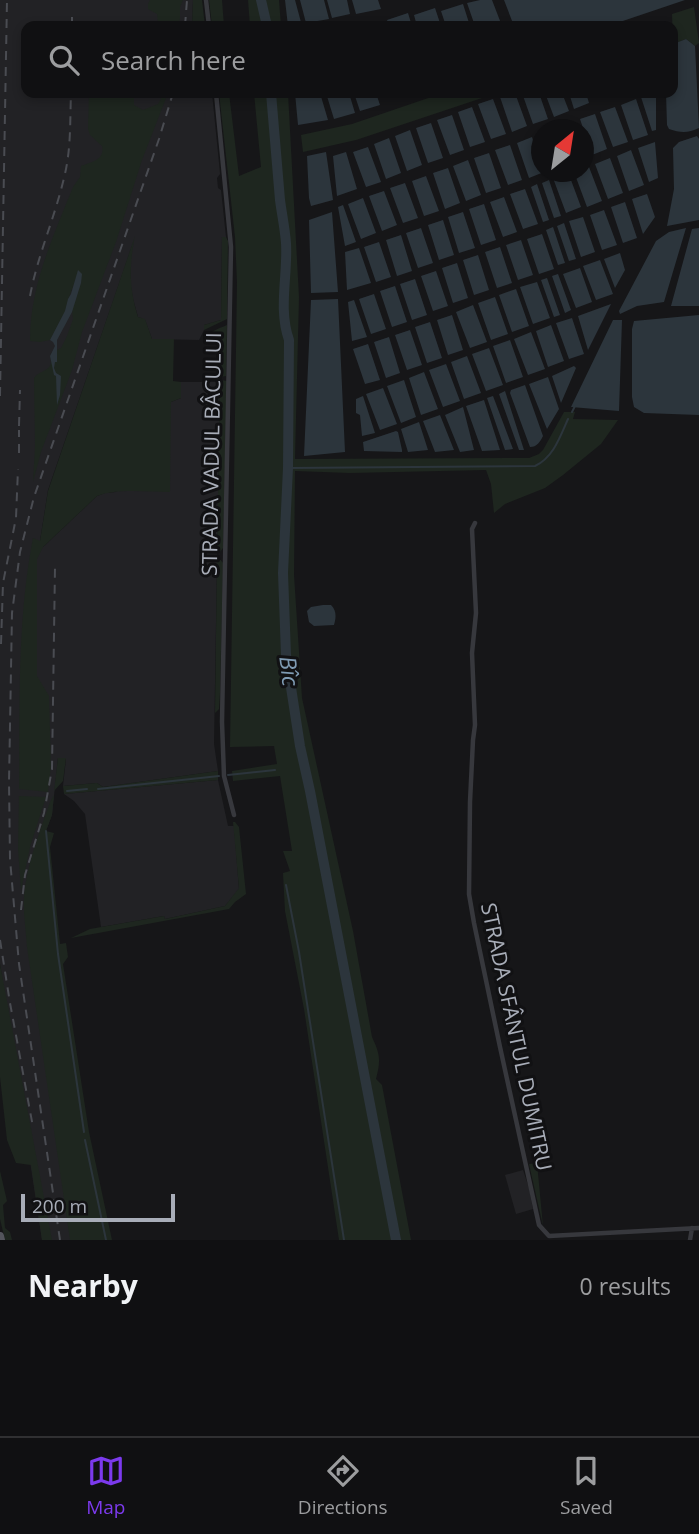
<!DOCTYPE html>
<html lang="en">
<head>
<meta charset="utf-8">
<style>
	:root { --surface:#101012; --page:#1e1e20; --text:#f1f3f6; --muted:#9c9d9f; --line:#303032; --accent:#7c3aed }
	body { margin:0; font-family:"Open Sans",sans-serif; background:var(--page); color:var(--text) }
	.compass { position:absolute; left:531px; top:119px; width:63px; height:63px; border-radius:50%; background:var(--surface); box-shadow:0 4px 10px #0003; rotate:30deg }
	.scale { position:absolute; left:21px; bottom:18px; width:154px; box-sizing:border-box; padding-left:7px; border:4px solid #a8adb8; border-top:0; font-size:19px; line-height:24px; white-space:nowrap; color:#a8adb8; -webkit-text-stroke:5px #111113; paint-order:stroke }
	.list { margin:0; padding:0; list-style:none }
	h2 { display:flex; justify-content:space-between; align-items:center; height:91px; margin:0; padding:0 28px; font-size:30px }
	h2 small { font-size:23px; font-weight:400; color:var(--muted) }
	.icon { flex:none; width:38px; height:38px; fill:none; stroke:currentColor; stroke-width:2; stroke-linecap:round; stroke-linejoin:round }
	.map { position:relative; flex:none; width:699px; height:1240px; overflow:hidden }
	.search { position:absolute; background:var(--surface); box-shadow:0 4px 10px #0003; left:21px; right:21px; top:21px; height:77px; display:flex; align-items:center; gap:18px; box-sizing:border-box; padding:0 24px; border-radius:14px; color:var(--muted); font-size:26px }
	.sheet { height:196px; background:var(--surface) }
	nav { display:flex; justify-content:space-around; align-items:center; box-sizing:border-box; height:98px; border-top:2px solid var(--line); background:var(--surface); font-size:19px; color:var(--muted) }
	nav a { display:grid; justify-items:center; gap:4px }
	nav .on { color:var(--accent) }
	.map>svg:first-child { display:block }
</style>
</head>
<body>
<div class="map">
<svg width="699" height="1240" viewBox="0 0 699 1240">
	<rect width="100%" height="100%" fill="#161618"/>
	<path fill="#222225" d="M0,0H193L192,26H26V93H212L219,163L220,174L217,178L218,188L221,190L226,237H222L221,320L204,325V330L199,340L152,339L145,320L138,317L133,299L131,287L130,262L133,243L48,490L40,541L43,547L97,496L105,493L116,492L171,402L181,398V382H220L214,744L218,771L103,787L97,783L63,786L66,759L58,758L52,815L40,846L86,1240H42L0,964Z
		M218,780L228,826H234L239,889L225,906L165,919L164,916L101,927L85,814L74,801L64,794Z
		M523,1170L529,1188L533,1209L516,1214L505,1175Z"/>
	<path fill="#1e261f" d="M150,0H183L180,7V18L178,26H151L153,24L158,23L157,14L148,9V4Z
		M193,0H202L205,26H192Z
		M209,0H222L224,26H212Z
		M248,0H279L281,26H250Z
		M694,7L699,43L695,46L686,39L673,44L672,14Z
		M89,93H134V105L143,110L158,104L161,99L159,93H168L142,160L116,242L82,332L72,370L41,452L33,482L35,447L34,378C38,371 49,372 51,363C51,360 50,357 51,353L61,348L67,336L73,319L72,310L81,283L77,276L68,300L65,312L50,340L40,342L30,341C30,285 53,237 73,187L80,177L81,166C92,162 105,160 102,146L90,135L88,129Z
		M219,93H229L239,176L261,167L254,93H288L299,297L295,459L529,458L539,454L543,450L564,412H575L573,419L618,420L601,444L563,475L545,488L505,504L494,513L491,484L486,470L350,473L295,471L294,575L302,698L353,931L372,1037C380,1054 381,1060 376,1079L382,1085L411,1240H339L304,1009L285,911L283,873L290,871L283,851H292L280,776L233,781L232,771L277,764L274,746L230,747L237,282L235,237Z
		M443,93H497L356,140L303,152L301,135L352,124Z
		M135,236C129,266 129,287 138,317L145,319L152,339H174L173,381L181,382V398L171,402L170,492C148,492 117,488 97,496L43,547L37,559V676L49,696L51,766L48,792L19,789C20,706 17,620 33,538L40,541L48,491Z
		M222,237H226L228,241L227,319L204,330V325L221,320Z
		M227,325L226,376L220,377L221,340H205C209,331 218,329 227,325Z
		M220,380L227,381L223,548L220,552H217Z
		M217,556L223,563L220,693L219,709L215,713Z
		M58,758H66L63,781L54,791Z
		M218,771V780L64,794L63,786L97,783L103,787Z
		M54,795L52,815L46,831L54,833L50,847L60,944L66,943L68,957L63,964L89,1132L112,1240H70L27,947C26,931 23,913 24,897C26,865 40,832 50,802Z
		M19,796L46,797L30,847L21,891L18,848Z
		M233,822H235L239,827L246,894L235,902L229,909L71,938L90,929L164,916L165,919L225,906L239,888Z
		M0,964L52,1240H42L31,1165L16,1163L7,1140L0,1077Z
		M537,1163L543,1226L529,1164Z
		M0,1171L7,1201L3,1205L5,1228L10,1232L12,1240H5L0,1219Z"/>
	<path fill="#2c353c" d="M285,0H295L302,26H288Z
		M300,0H324L329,19L306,23Z
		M327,0H347L350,14L332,18Z
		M352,0H378L381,9L356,14Z
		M480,0H492L502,26H475L467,3Z
		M504,0H685L608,26H514Z
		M463,4L470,26H446L441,11Z
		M435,8L441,26H417L414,15Z
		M408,13L412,26H389L387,20Z
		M686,39L695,46L699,128C688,133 681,133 669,129L667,125L666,93H673V44Z
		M295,93H320L328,120L298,125Z
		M326,93H349L355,113L334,119Z
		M354,93H376L380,105L360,111Z
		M511,93H515L527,126L512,132L500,97Z
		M522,93H539L548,119L533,124Z
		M545,93H562L569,111L554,117Z
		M569,93H586L589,103L574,109Z
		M653,93H656V130L652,131L641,97Z
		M493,99L506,134L491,139L478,104Z
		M636,99L648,135L633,140L621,105Z
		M472,107L485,142L470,147L458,112Z
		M615,107L628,142L613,147L600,112Z
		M595,114L607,149L592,155L580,119Z
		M452,115L464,150L450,155L437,120Z
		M431,123L443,158L428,163L416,128Z
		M410,130L422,165L407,171L395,136Z
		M697,136L699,139V220L667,226L674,189L673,148L679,142Z
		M532,137L541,165L542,172H544L529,178L517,143Z
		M389,138L401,173L386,179L374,144Z
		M655,142L658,178L649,182L638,148Z
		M510,145L522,180L508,185L495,150Z
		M368,147L381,182L366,187L353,152Z
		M631,150L644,185L629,191L617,156Z
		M326,152L333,200L311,206L309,198L307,156Z
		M346,152L357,189L337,196L333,156Z
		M489,153L501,188L486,193L474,158Z
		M610,158L623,193L608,199L595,164Z
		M468,160L481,195L466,201L453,166Z
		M589,167L602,201L587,207L574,172H584V168Z
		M448,168L460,203L445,209L433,173Z
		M568,172L581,207L566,213L553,178Z
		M426,176L439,211L424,216L412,181Z
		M549,180L561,216L554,218L542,183Z
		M405,183L418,218L403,223L390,188Z
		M537,184L549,220L543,222L531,187Z
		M525,189L538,224L523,229L510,194Z
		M384,191L397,225L382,231L369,196Z
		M647,194L655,217L643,234L632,199Z
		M504,197L517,232L503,237L490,202Z
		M363,198L376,233L361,239L348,204Z
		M625,202L637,238L623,243L611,207Z
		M484,204L496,240L481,245L469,209Z
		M343,205L356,242L345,246L338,207Z
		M604,210L617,245L602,250L590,215Z
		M332,212L338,292L311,293L309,220Z
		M463,212L475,248L459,253L448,217Z
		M583,217L595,252L581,257L569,221Z
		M443,220L454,255L439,260L428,225Z
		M564,223L576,259L569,261L557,226Z
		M553,227L565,263L558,265L546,230Z
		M421,228L433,263L418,268L406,233Z
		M686,228L664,302L637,306L620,314L619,311L656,241L669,232Z
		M699,228V306H671L692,229Z
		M542,234L554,269L539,274L527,239Z
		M401,235L412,271L397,276L386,240Z
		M521,240L533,275L518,280L506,245Z
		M379,242L391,277L376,282L364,247Z
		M500,247L512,283L497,288L485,252Z
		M359,248L371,283L347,290L345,252Z
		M620,253L625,270L615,288L604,259Z
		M478,255L489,290L474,295L463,260Z
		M600,260L613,294L596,300L583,266Z
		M457,263L468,298L453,303L442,268Z
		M580,268L592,302L576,308L563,274Z
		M78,270L82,274L81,283L72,312L57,340V362H55L54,368L56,373L61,376L60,395L57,405L56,376L54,375L50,356L55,346L53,342L50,340L65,311L68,299L71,294Z
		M436,271L448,306L433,311L421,276Z
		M558,274L571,310L565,313L552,276Z
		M547,278L560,315L554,317L541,280Z
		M415,279L427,315L412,320L400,284Z
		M537,282L550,318L533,324L520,287Z
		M395,286L407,322L392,327L380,291Z
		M516,289L529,326L512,332L499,295Z
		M374,294L386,329L371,334L359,299Z
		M495,297L508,334L491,340L478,303Z
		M338,299L345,452L304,456L311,300Z
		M354,300L367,337L352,341L348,302Z
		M611,304L588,350L578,316Z
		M473,305L487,342L470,348L456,312Z
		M452,315L463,350L448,355L437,320Z
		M699,315V415L644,413L634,407L632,397V329L634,321Z
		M572,318L584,354L569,359L556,323Z
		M613,320H622L619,411L571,407Z
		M430,322L442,358L427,363L415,327Z
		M551,325L564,361L548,367L536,331Z
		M410,330L422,365L407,370L395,335Z
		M531,332L545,369L528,375L514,339Z
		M389,337L400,373L386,378L374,342Z
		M510,340L523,377L506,383L493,346Z
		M368,344L380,380L365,384L353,349Z
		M489,348L503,385L486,391L472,354Z
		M467,356L481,393L464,399L451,362Z
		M446,364L460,401L443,407L429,370Z
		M574,366L576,368L561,403L552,376Z
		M424,372L438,409L421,415L409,378Z
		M548,377L559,409L547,429L529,384Z
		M404,380L416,417L401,423L387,386Z
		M525,385L543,436C540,442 537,447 530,447L510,393L511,390Z
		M383,388L397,424L380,430L366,394Z
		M505,391L524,450H519L499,394Z
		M363,396L375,433L362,436L360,415L356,413V399Z
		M493,396L513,449L505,450L487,398Z
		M484,400L500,450L482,451L466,406Z
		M463,407L474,450L460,452L445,415Z
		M440,415L454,450L435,452L423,421Z
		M419,422L428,450L408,452L401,429Z
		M396,431L398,432L402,450V452L364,451L363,442Z
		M323,605H331C337,611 336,618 334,625L314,626L309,622L307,611L311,607Z"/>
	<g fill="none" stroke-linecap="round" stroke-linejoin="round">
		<path stroke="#2c353c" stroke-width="2" d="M572,412L575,406
			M288,468L535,466C553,458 560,437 568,419
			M228,775L275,770
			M98,789L219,776
			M67,791L87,789
			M46,831L58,954L84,1132
			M286,885L299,952L344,1240
			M85,1140L106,1240"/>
		<path stroke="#2c353c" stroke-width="10" d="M261,0L267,26
			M271,93C274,129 277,165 280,200C282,215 285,229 286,243C288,275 278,309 289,340L288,468L283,573L286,655L300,746L310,791L396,1240"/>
		<path stroke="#37383d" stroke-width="4.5" d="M206,0L209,26
			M216,93L231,247L222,722L224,776L234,815
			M475,523L472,529L476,613L472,653L475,725L473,740L470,802L469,894L474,923L500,1047L539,1225L549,1236L699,1228
			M690,1240L692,1228"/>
		<path stroke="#53555c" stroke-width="8" d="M0,1236L1,1240"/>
		<path stroke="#4a4c52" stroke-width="2" stroke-dasharray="9 7" stroke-linecap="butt" d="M72,26V17
			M185,26L187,0
			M30,296C38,253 57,213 66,169C71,144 70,118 71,93
			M0,396L7,0
			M19,426L20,390
			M19,453V430
			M1,644L3,583L16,518L18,469
			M21,910L25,875L44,813L52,769L55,567
			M0,940L10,1003L33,1127
			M60,1240L19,964L10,859L9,782L12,613L20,552L34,497L159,139L173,93"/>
	</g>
	<g text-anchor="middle" stroke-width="6" stroke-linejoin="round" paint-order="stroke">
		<g font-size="21" fill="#a8adb8" stroke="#111113">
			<text transform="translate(212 454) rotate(-89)" y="7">STRADA VADUL BÂCULUI</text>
			<text transform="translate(516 1037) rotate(78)" y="7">STRADA SFÂNTUL DUMITRU</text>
		</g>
		<g font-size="23" font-style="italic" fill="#7f9bb3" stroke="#111113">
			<text transform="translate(289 671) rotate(83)" y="8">Bîc</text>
		</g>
	</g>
</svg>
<svg class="compass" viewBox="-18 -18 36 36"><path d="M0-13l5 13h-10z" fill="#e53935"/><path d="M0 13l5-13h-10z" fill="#9c9d9f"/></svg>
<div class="scale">200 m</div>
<div class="search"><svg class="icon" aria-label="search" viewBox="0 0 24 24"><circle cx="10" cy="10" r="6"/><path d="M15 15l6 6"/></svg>Search here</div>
</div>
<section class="sheet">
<h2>Nearby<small>0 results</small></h2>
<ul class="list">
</ul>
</section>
<nav>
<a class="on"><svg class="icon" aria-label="map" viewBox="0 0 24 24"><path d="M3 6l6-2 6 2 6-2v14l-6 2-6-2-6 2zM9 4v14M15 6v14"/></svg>Map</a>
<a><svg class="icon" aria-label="directions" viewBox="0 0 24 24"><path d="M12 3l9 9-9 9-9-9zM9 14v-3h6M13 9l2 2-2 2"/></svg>Directions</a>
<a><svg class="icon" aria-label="saved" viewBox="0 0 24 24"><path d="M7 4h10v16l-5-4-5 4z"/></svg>Saved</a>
</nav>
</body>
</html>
